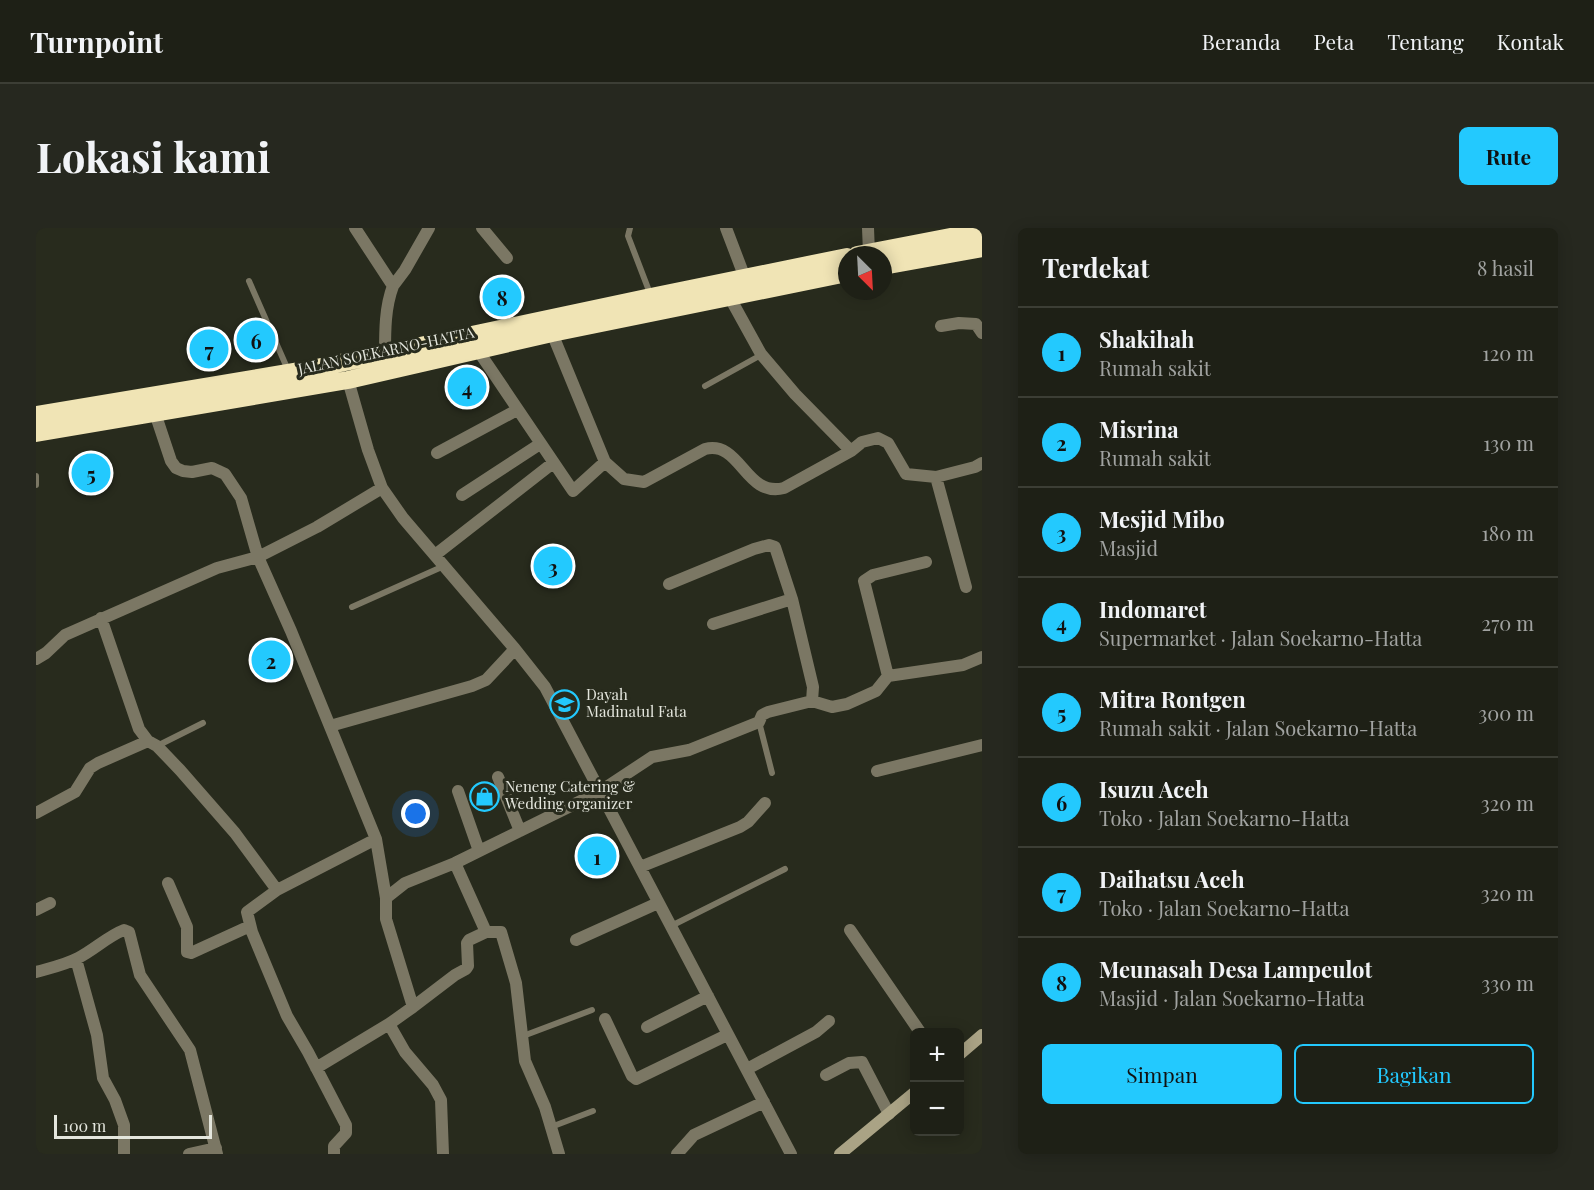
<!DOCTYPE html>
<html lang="id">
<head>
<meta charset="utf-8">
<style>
	:root { --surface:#1e2016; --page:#26281f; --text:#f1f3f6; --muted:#a1a3a1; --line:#3c3e35; --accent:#23c9fe }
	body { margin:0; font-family:"Playfair Display",serif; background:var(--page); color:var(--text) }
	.controls { position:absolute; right:18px; bottom:18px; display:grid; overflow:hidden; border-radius:9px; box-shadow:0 3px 15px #0003 }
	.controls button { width:54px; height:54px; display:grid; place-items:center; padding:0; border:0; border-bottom:2px solid var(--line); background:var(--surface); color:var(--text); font:30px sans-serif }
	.compass { position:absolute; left:802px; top:18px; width:54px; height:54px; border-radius:50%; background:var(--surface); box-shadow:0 3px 15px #0003; rotate:156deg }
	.scale { position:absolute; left:18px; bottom:15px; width:158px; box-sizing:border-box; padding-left:6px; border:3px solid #e4e6dd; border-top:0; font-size:16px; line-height:21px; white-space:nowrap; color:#e4e6dd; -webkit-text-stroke:4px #282b1d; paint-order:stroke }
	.you { position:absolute; left:380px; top:586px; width:21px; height:21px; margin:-15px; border:4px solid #fff; border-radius:50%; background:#1a73e8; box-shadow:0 0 0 9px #1a73e833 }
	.badge { display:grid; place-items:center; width:39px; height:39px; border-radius:50%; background:var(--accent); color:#111; font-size:20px; font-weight:700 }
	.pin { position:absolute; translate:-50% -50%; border:3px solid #fff; box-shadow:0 2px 6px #0006 }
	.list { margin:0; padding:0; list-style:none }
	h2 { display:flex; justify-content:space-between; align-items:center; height:78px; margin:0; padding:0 24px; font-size:26px }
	h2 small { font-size:20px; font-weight:400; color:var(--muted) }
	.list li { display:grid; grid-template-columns:39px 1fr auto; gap:18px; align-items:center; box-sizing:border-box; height:90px; padding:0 24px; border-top:2px solid var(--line) }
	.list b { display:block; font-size:22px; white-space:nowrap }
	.list p { margin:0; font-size:20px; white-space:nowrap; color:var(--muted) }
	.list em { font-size:20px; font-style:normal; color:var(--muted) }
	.actions { display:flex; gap:12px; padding:18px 24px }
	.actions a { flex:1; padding:14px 0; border:2px solid var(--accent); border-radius:9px; text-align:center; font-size:21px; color:var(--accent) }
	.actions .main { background:var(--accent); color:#111 }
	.map { position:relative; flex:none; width:946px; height:926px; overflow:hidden; border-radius:9px }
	header { display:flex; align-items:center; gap:36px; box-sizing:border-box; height:84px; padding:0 30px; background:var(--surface); border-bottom:2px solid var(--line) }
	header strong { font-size:28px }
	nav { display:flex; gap:33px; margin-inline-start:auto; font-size:21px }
	.intro { display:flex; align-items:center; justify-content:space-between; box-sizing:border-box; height:144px; padding:0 36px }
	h1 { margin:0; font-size:42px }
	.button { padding:15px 27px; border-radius:9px; background:var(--accent); color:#111; font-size:21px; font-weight:700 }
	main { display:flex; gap:36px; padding:0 36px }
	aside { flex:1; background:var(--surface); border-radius:9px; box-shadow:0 3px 15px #0003 }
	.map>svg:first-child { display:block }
</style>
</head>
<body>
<header>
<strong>Turnpoint</strong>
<nav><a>Beranda</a><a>Peta</a><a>Tentang</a><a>Kontak</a></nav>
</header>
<div class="intro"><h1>Lokasi kami</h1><a class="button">Rute</a></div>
<main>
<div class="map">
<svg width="946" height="926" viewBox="0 0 946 926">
	<rect width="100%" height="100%" fill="#282b1d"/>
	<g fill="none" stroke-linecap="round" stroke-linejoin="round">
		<path stroke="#7b7764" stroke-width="6" d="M594,0L592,8L615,68
			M213,53L252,142
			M669,158L725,127
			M0,248V257
			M316,379L408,338
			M723,494L736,545
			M121,518L167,495
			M635,698L749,641
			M487,808L556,782
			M515,899L557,883"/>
		<path stroke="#7b7764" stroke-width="12" d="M319,0L357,58C349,79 349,103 349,126
			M446,0L471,30
			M690,0L709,50
			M832,0L833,25
			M357,58L369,42L393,0
			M693,68L725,126L759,166L815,223
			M905,98L923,95L940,96L946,105
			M441,121L537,263L569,234L516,105
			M312,152L332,222L346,260L367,290L479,421L509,459L755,926
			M119,185L135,233L140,240L147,243L156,244L176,240L189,246L205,270L222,329L255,403L340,611L350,670
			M401,225L481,182
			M569,234L588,251L608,254L669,221C705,212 709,270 748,260L815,223L826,214L842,210L852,215L870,246L900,249L939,239L946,235
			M900,249L930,359
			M426,267L504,216
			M399,327L517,235
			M633,356L718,321L733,317L739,319L756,371L777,459L776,473
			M65,390L103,501L112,513L121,518L144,542L199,605L241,662
			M677,396L756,371
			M0,431L10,425L29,407L181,340L222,329L281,299L346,260
			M852,448L828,353L837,347L890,334
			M294,498L436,458L450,452L479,421
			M841,543L946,517
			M462,549L484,603
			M422,563L443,623
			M0,585L39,564L54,540L62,535L112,513
			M419,635L450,704
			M604,639L704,599L712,594L729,575
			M132,655L151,699V724L155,725L214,698
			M0,682L14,675
			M814,702L884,804
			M540,712L622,675
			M40,731L61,807L67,850L79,872L88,897V926
			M0,744C14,740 29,737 42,730C58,722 72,708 88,702L93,704L104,747L154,822L181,926
			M377,779L419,747L430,741L432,738L431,715L433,712L450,704H465L480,755L489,833L509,879L523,926
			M569,791L596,848L600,851L691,807
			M353,796L369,824L397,857L405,872L407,926
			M611,799L672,768
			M280,840L353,796L377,779L350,691V670L369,655L419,635L563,564L616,529L653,522L723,494L726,487L732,484L776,473L796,479L811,476L840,463L852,448L927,437L946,429
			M711,841L780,804L793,793
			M790,847L813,835L826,834L853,886
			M153,926L180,920
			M298,926V918L310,905V897L272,824L251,788L216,704L211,684L241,662L340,611
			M641,926L658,907L728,874"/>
		<path stroke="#aaa385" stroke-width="12" d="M924,826L946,807
			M804,926L879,864"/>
		<path stroke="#f0e4b5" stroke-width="18" d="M821,27L946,3
			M847,38L946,20
			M0,187L276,141L615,69L811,29
			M0,205L312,152L516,105L811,45"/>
	</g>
	<defs>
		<symbol id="school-ring" viewBox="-11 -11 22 22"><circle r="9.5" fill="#282b1d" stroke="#23c9fe" stroke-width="1.5"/><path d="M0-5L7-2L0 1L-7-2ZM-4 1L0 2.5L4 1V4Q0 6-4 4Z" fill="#23c9fe"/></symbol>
		<symbol id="shop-ring" viewBox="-11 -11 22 22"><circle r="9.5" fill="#282b1d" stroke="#23c9fe" stroke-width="1.5"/><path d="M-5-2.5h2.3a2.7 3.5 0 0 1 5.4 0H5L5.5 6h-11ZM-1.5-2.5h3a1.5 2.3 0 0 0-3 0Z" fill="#23c9fe"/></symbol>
	</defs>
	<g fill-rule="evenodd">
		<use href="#school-ring" x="512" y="460" width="33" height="33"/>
		<use href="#shop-ring" x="432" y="552" width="33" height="33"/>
	</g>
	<g text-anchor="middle" stroke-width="6" stroke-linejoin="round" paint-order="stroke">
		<g font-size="15" fill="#e4e6dd" stroke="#282b1d">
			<text transform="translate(350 123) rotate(-12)" y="5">JALAN SOEKARNO-HATTA</text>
		</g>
		<g font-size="15" fill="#e4e6dd" stroke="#282b1d" text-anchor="start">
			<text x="550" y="472">Dayah<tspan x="550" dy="17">Madinatul Fata</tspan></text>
			<text x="469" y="564">Neneng Catering &amp;<tspan x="469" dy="17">Wedding organizer</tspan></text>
		</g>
	</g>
</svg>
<div class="controls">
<button>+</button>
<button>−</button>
</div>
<svg class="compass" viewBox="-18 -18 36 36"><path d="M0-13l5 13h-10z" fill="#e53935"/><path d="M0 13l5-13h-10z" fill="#a1a3a1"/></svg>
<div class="scale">100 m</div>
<div class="you"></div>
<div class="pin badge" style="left:561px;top:628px">1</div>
<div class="pin badge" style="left:235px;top:432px">2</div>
<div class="pin badge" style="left:517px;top:338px">3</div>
<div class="pin badge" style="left:431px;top:159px">4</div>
<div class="pin badge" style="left:55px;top:245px">5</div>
<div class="pin badge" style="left:220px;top:112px">6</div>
<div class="pin badge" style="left:173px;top:121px">7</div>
<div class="pin badge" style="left:466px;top:69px">8</div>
</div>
<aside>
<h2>Terdekat<small>8 hasil</small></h2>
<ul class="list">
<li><span class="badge">1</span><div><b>Shakihah</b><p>Rumah sakit</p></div><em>120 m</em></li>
<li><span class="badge">2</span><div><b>Misrina</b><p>Rumah sakit</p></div><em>130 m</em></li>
<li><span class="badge">3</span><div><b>Mesjid Mibo</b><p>Masjid</p></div><em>180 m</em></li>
<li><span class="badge">4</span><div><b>Indomaret</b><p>Supermarket · Jalan Soekarno-Hatta</p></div><em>270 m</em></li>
<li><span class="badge">5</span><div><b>Mitra Rontgen</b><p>Rumah sakit · Jalan Soekarno-Hatta</p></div><em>300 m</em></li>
<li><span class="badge">6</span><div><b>Isuzu Aceh</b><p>Toko · Jalan Soekarno-Hatta</p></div><em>320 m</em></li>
<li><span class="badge">7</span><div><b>Daihatsu Aceh</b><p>Toko · Jalan Soekarno-Hatta</p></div><em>320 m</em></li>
<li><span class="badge">8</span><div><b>Meunasah Desa Lampeulot</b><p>Masjid · Jalan Soekarno-Hatta</p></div><em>330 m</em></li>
</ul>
<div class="actions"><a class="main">Simpan</a><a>Bagikan</a></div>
</aside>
</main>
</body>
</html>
